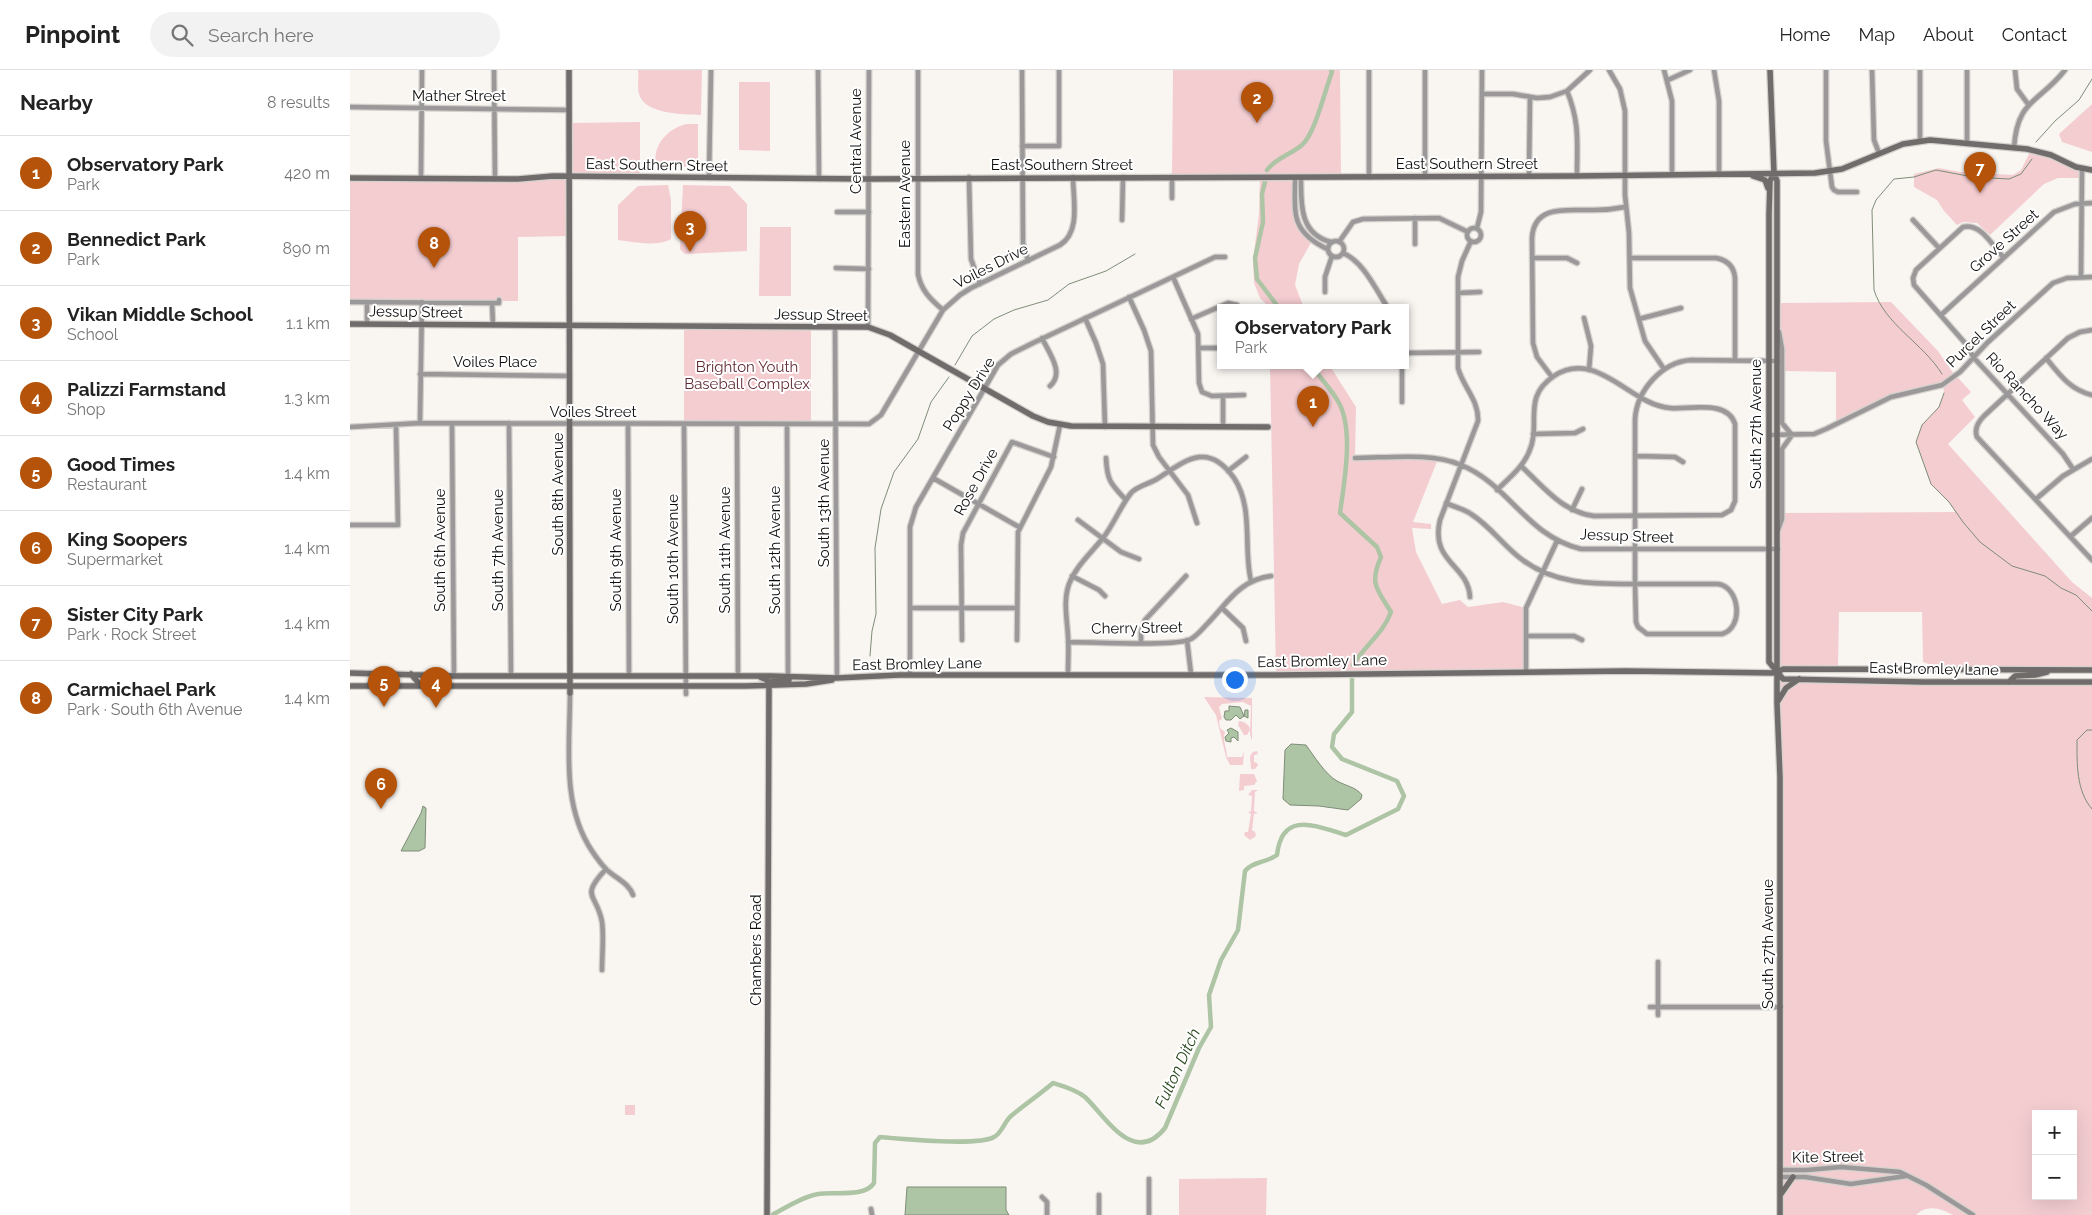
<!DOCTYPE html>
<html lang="en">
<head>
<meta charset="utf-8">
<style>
	:root { --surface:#fff; --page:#f2f2f2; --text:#222; --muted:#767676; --line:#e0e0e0; --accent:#b45309 }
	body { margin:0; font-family:Raleway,sans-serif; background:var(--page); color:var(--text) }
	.controls { position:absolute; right:15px; bottom:15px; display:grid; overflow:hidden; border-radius:0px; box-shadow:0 5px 20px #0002 }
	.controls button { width:45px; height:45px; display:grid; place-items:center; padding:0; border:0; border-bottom:1px solid var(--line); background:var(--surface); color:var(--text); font:25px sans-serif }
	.you { position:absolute; left:884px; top:609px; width:18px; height:18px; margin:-12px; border:4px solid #fff; border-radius:50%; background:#1a73e8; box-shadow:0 0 0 8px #1a73e833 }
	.badge { display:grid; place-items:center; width:32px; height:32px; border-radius:50%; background:var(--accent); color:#fff; font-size:16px; font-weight:700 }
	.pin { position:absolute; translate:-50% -41px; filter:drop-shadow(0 1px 2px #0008) }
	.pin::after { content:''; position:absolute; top:26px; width:18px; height:15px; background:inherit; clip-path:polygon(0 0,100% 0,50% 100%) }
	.popup { position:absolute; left:867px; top:234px; width:192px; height:65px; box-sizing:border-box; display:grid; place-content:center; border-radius:0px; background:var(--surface); filter:drop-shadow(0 1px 4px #0005); font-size:16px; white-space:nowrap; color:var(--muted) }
	.popup b { font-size:19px; color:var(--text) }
	.popup::after { content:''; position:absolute; left:50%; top:100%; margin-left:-10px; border:10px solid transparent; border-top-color:var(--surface) }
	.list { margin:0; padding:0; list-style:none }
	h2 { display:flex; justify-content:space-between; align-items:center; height:65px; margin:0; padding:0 20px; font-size:21px }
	h2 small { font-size:16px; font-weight:400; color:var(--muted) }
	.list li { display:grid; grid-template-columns:32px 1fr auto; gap:15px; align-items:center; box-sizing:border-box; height:75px; padding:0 20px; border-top:1px solid var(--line) }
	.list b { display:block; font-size:19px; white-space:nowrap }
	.list p { margin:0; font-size:16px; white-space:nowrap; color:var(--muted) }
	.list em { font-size:16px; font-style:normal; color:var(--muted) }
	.icon { flex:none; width:28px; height:28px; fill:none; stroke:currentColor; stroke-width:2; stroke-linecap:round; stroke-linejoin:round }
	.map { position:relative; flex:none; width:1742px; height:1145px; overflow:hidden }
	header { display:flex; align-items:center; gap:30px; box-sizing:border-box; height:70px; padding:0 25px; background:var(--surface); border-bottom:1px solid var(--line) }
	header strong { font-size:24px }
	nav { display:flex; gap:28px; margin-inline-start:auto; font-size:18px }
	.search { width:350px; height:45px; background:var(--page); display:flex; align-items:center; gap:12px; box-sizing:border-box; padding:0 18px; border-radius:28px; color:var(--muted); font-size:19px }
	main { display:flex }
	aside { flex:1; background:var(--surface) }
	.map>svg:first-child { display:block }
</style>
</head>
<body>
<header>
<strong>Pinpoint</strong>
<div class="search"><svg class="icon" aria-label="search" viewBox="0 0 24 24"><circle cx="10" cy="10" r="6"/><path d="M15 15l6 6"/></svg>Search here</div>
<nav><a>Home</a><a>Map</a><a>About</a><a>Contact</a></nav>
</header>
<main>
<aside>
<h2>Nearby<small>8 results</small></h2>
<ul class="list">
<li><span class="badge">1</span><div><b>Observatory Park</b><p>Park</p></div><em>420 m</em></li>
<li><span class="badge">2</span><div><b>Bennedict Park</b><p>Park</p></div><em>890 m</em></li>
<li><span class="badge">3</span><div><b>Vikan Middle School</b><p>School</p></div><em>1.1 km</em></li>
<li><span class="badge">4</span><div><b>Palizzi Farmstand</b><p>Shop</p></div><em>1.3 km</em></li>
<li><span class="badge">5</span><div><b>Good Times</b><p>Restaurant</p></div><em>1.4 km</em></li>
<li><span class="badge">6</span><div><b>King Soopers</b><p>Supermarket</p></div><em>1.4 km</em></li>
<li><span class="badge">7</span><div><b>Sister City Park</b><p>Park · Rock Street</p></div><em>1.4 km</em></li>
<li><span class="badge">8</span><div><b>Carmichael Park</b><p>Park · South 6th Avenue</p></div><em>1.4 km</em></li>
</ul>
</aside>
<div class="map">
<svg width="1742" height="1145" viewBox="0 0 1742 1145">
	<rect width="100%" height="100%" fill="#f9f6f2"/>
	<path fill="#f4cdd1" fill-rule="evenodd" d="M288,0H352L351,45C334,44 295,45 289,24C287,17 289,7 288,0Z
		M823,0H990L991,107H946L947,149L962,171L949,194L945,215L954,238H920L910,228L904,213L903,190L909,144L910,106L822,107Z
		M389,12H420V81L389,80Z
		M1742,34V82L1712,72L1709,64Z
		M290,52V107L219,106V166L168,167V231L0,230V108L219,106V53Z
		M337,54H348V93L343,97L306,96C302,75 318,58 337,54Z
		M1681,80L1732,99V108H1708L1694,114L1640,165L1627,153L1613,152L1607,155L1594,141L1587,130L1564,117V104L1589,98L1610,102L1663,105L1671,100Z
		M318,115L321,130V169C308,177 283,172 268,170V135L288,116Z
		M333,115L380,116L397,134V181L335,184L330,179Z
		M410,157H441V226H409Z
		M1541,232L1588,281L1601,300L1621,322L1612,330L1625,347L1598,374L1722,512L1742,528V600H1613C1600,597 1586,597 1573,592L1572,542H1489L1488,599H1433L1428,603L1436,611L1449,609L1742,612V1145H1603C1591,1138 1577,1134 1566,1145H1430L1431,861L1427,616L1428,460L1432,443L1605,442L1599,432L1581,414L1566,372L1572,355L1589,337L1594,323L1593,315L1541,327L1486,355V302L1432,301L1428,233ZM1686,1044H1723V1126H1686Z
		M334,257H461V355L334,354Z
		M920,296H980L1006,337L1005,388L1088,389L1063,452L1081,454V459L1062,458L1066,482L1092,534L1110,530L1118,537L1153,532L1176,538V601L926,605Z
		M854,627L902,628V671L900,664L901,636L893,632L872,634L869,637L872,649L869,651L870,658L875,662C872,671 877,678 877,687H892L894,681L893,695H880L876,687L866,645Z
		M889,651L894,652L899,656L900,660L897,665H894L888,655Z
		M907,681L908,684L904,685V692L907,693L908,695L905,699H901L900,686L903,682Z
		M890,704H904L907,711L904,715L894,716V720L889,721Z
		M902,720H908L905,722L904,741L908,743L904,744L902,760L905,762L906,766L900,770L894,765L895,762H898L901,744L898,742L901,741L902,726L898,725Z
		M275,1035H285V1045H275Z
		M917,1108L916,1145H829V1109Z"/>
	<path fill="#adc4a5" stroke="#7e8d77" d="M879,636L890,637L894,646L895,640H898V648L894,646L890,649L886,645L881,650H876L874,647L875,641H879Z
		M881,658L888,662V671L884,667L881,668V672L876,671L875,667L879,663L877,660Z
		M941,674L956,675C964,686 975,704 987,711C996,716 1006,717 1012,725L1011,729L998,740L969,736L940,735L933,729L935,680Z
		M73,736L76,738L75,778L69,781H51L71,743Z
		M557,1117H656V1140L659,1145H555Z"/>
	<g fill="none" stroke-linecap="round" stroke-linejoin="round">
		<path stroke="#7e8d77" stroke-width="1" d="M1686,72L1705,51L1729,30L1742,9
			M605,295L622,266L644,249L664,240L698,230L719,214L756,201L785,184
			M1592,304C1573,273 1535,255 1524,220L1522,140L1526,130L1544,109L1564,107L1586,100L1623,107L1659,109L1671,104L1682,89
			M1594,323L1589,337L1572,355L1566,372L1581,414L1599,432L1613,452L1630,472L1662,496L1695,506L1711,518L1726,525L1742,541
			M520,586L522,561L526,544L525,478L531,439L544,402L568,369L581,332L599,307
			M1742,660H1737L1727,670C1727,693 1726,721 1742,739"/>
		<path stroke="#adc4a5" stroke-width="4.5" d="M917,100C926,88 940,85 952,75C965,64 975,20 982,2L981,0
			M915,112L912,124L913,152L905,188L907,209L929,238
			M962,296C970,308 982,320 989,333C1004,361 994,413 990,443L1027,477L1031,487C1019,514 1027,519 1041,542C1033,564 1014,576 1003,595
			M422,1145C437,1137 452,1127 468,1124C482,1121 515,1128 524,1113L525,1073L530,1067C551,1069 629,1076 644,1067C652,1063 654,1052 661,1046C674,1035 689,1025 703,1013C713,1016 727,1020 735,1027C756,1047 784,1097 815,1058L849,978L861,957L859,925L871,890L888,860L895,801C903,791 916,793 927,785C932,740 966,756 996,765L1048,739L1054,726L1047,711L992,689L982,677L984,664L1002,642V609"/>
		<defs>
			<path id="street" d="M144,0L145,109
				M468,0L469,109
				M568,0V204C571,220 580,229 593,240
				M672,0L673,173L678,191
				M1075,0V107
				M1259,0L1270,19L1275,41V125L1279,163L1280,218L1295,271L1314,299
				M1314,0L1322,31V105
				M1364,0L1369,31V105
				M1476,0V71L1482,117L1484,120L1488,122H1507
				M1522,0L1524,70L1529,83
				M1570,0V71
				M1665,0L1667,19L1678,34
				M1318,10L1340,0
				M1217,21C1230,53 1227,72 1227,106
				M1132,24H1163L1187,28L1200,27L1217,21L1240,0
				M0,37L219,40
				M1617,73V0
				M672,76H709V0
				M1664,78C1667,29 1689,33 1715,0
				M1179,106L1180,27
				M619,107L621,189L630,214
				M945,107C945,143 940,161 977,179
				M951,107C951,133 949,164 981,172
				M1019,107V0
				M71,108L72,0
				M359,108L361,0
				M822,128V107
				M487,142H519
				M1065,148V174
				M772,150L773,107
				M1563,150L1589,178
				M1117 165a7 7 0 1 1 14 0a7 7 0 1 1-14 0Z
				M1127,158L1131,142L1132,0
				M978 179a8 8 0 1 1 16 0a8 8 0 1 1-16 0Z
				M989,172L1003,152L1013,149L1089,148L1118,162
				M993,183C1014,192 1026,220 1038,238
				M1653,187C1642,175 1631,153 1613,157L1566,200L1563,208L1564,215L1615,273L1624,288L1713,384L1723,399
				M1182,188H1217L1227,193
				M1280,188H1366C1377,190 1384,196 1385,208V290
				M486,198L519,199
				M823,207L848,264L849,313L852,322L862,326L894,325
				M1731,207L1732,99
				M975,222V207L982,186
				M1108,223L1130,222
				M779,227L794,260L801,281L803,375L809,387L838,425L847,453
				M0,232L142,233
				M17,232V254
				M1591,245L1704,142L1725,134L1742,133
				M735,248L746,273L753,294L755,357
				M1234,248L1241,276L1239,300
				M841,249L878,233L887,235
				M1289,249L1331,238
				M143,255L142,233H149V230
				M485,257L487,608
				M518,257L519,0
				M1742,260L1730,262L1718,268L1634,346C1628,352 1624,359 1627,367L1742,490
				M692,268C699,283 715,303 700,316
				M849,278H870
				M1056,283L1129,282
				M1696,288C1709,304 1720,320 1742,325
				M70,304L220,306
				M1202,307L1187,287L1183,273L1182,168C1184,133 1220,141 1244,140C1255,140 1265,139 1275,137
				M1052,332V296
				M70,353L72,232
				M159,353L161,606
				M102,354L104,606
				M278,354L279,606
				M334,354L336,624
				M387,354L388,606
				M437,355L438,606
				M873,356V326
				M0,357L71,353L519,354L531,345L593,240L610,225L621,218L710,175C731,162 723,129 723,107
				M1183,364L1225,363L1233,359
				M1419,365L1464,364L1476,359L1541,327L1592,315L1610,302L1637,273L1703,213L1717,208L1742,207
				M1285,386L1325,387L1333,392
				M756,388C757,411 761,414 776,430
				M1005,388C1037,388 1081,382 1111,395C1160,415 1175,465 1231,479H1428
				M878,401L896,387
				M583,408L669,457
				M1147,420C1159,408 1173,397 1179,382C1192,354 1171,328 1204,306C1247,278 1280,335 1320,338C1339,340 1377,329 1385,354V431L1381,440L1372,445L1244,446C1212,442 1193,416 1171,396
				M1686,429L1713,406L1742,389
				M1096,433C1104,437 1114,439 1121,444C1140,456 1153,475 1170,488C1204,515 1244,514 1285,514V349C1287,320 1312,292 1341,290L1428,291
				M1222,440L1232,419
				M728,450L771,482L789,489
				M0,455H48L46,355
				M1428,460L1432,449V379L1442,365L1432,353V279L1429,262
				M1721,466L1742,448
				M722,506L749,520L755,526
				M1285,514H1368C1390,517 1394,558 1372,564H1297L1288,557L1286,552Z
				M1120,527C1118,494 1080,493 1090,450L1128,351C1129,330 1113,317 1108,298V207L1112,191L1121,171
				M560,538H667
				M872,538L893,558L896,571
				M1176,566H1224L1232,570
				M612,570L611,475L613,463L662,372L704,387
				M667,570L668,462L701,397L710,355
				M837,570L841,604
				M718,572C741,572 826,577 841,569C848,565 853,558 858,553C878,532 890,510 921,506
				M791,572V562L795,550L836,506
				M1176,601V538L1207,471
				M718,604C718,591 719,579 718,566C717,548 713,531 719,514C726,496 741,483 753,468C764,454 770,437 781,423C787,416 799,414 807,409C836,390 858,371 884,408C904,438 893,478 901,511
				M560,605V457L566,437L648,295L661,284L683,273L865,187H875
				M220,623C220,676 211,735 242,781C246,787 251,794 256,799C265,808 279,813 283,825
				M1308,892V945
				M252,900C252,884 254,867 252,852C247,823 229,828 256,799
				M1300,937H1431
				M1430,1100H1457L1491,1097L1550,1102L1576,1115L1623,1145
				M1430,1107H1455L1501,1114L1556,1106
				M799,1109V1145
				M749,1125V1145
				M692,1127L697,1132V1145
				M521,1139L522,1145"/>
			<path id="secondary" d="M219,0L220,623
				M1420,0L1424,103L1427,111V633L1430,707V1145
				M1424,103L1420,111L1419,144V592L1433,609L1573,612H1742
				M1403,106L1415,110L1418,118
				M0,108L168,109L203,106L518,109L1227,106L1465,103L1492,99L1553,74L1580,70L1677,79L1701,85L1726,97L1742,100
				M0,254L518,257L540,265L683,346L698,352L721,356L918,357
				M0,603L104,606H420L487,608L549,605H926L1276,601L1427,603L1433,599L1742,600
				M61,604L71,616L78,611L89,608
				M410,607L417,610L419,616L417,1145
				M1659,612L1665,606L1685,605L1697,602
				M20,614L37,609L42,604
				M0,616H395L456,614L482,610
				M419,616L422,611L439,610
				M1428,631L1436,618L1449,609
				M1431,1124L1443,1107"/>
		</defs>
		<use href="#street" stroke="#d4d1cd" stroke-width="7"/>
		<use href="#secondary" stroke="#d4d1cd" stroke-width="8"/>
		<use href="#street" stroke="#9a9898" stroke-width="4.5"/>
		<use href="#secondary" stroke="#6f6c6b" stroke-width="5.5"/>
	</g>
	<g text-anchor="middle" stroke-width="4" stroke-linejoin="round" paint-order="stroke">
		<g font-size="15" fill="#0f0e0d" stroke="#fff">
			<text x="109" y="31">Mather Street</text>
			<text transform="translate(506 71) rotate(-90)" y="5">Central Avenue</text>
			<text x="1117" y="99">East Southern Street</text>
			<text transform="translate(307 95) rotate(1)" y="5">East Southern Street</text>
			<text x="712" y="100">East Southern Street</text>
			<text transform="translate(555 124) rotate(-90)" y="5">Eastern Avenue</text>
			<text transform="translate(1654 171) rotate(-42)" y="5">Grove Street</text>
			<text transform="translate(641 196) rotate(-27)" y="5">Voiles Drive</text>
			<text transform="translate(66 242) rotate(1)" y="5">Jessup Street</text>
			<text transform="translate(471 245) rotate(1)" y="5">Jessup Street</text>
			<text transform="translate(1631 264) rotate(-44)" y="5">Purcel Street</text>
			<text x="145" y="297">Voiles Place</text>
			<text transform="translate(619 324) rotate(-58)" y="5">Poppy Drive</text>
			<text transform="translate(1677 326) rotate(47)" y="5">Rio Rancho Way</text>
			<text x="243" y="347">Voiles Street</text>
			<text transform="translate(1406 354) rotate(-90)" y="5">South 27th Avenue</text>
			<text transform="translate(626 412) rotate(-61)" y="5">Rose Drive</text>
			<text transform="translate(208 424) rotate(-90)" y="5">South 8th Avenue</text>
			<text transform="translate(474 433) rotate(-90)" y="5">South 13th Avenue</text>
			<text transform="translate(1277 466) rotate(2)" y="5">Jessup Street</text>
			<text transform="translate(90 480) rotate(-90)" y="5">South 6th Avenue</text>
			<text transform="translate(148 480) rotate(-90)" y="5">South 7th Avenue</text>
			<text transform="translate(266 480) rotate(-90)" y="5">South 9th Avenue</text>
			<text transform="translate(375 480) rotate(-90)" y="5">South 11th Avenue</text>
			<text transform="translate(425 480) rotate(-90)" y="5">South 12th Avenue</text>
			<text transform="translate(323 489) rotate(-90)" y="5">South 10th Avenue</text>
			<text transform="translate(787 558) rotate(-1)" y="5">Cherry Street</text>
			<text transform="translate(972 591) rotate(-1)" y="5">East Bromley Lane</text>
			<text transform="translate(567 594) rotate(-1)" y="5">East Bromley Lane</text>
			<text transform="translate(1584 599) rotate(1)" y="5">East Bromley Lane</text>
			<text transform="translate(1418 874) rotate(-90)" y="5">South 27th Avenue</text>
			<text transform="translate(406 880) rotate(-90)" y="5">Chambers Road</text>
			<text transform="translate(1478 1087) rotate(-1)" y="5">Kite Street</text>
		</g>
		<g font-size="15" fill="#622c36" stroke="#fff">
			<text x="397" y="302">Brighton Youth<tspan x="397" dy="17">Baseball Complex</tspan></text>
		</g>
		<g font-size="16" font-style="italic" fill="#27461b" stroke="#fff">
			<text transform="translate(827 998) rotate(-65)" y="6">Fulton Ditch</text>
		</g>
	</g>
</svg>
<div class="controls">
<button>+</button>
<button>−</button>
</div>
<div class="you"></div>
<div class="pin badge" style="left:963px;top:357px">1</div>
<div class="popup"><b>Observatory Park</b>Park</div>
<div class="pin badge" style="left:907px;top:53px">2</div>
<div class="pin badge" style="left:340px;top:182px">3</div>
<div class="pin badge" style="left:86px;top:638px">4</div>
<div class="pin badge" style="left:34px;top:637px">5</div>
<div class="pin badge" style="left:31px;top:739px">6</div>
<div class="pin badge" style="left:1630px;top:123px">7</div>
<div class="pin badge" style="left:84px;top:198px">8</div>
</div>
</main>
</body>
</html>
